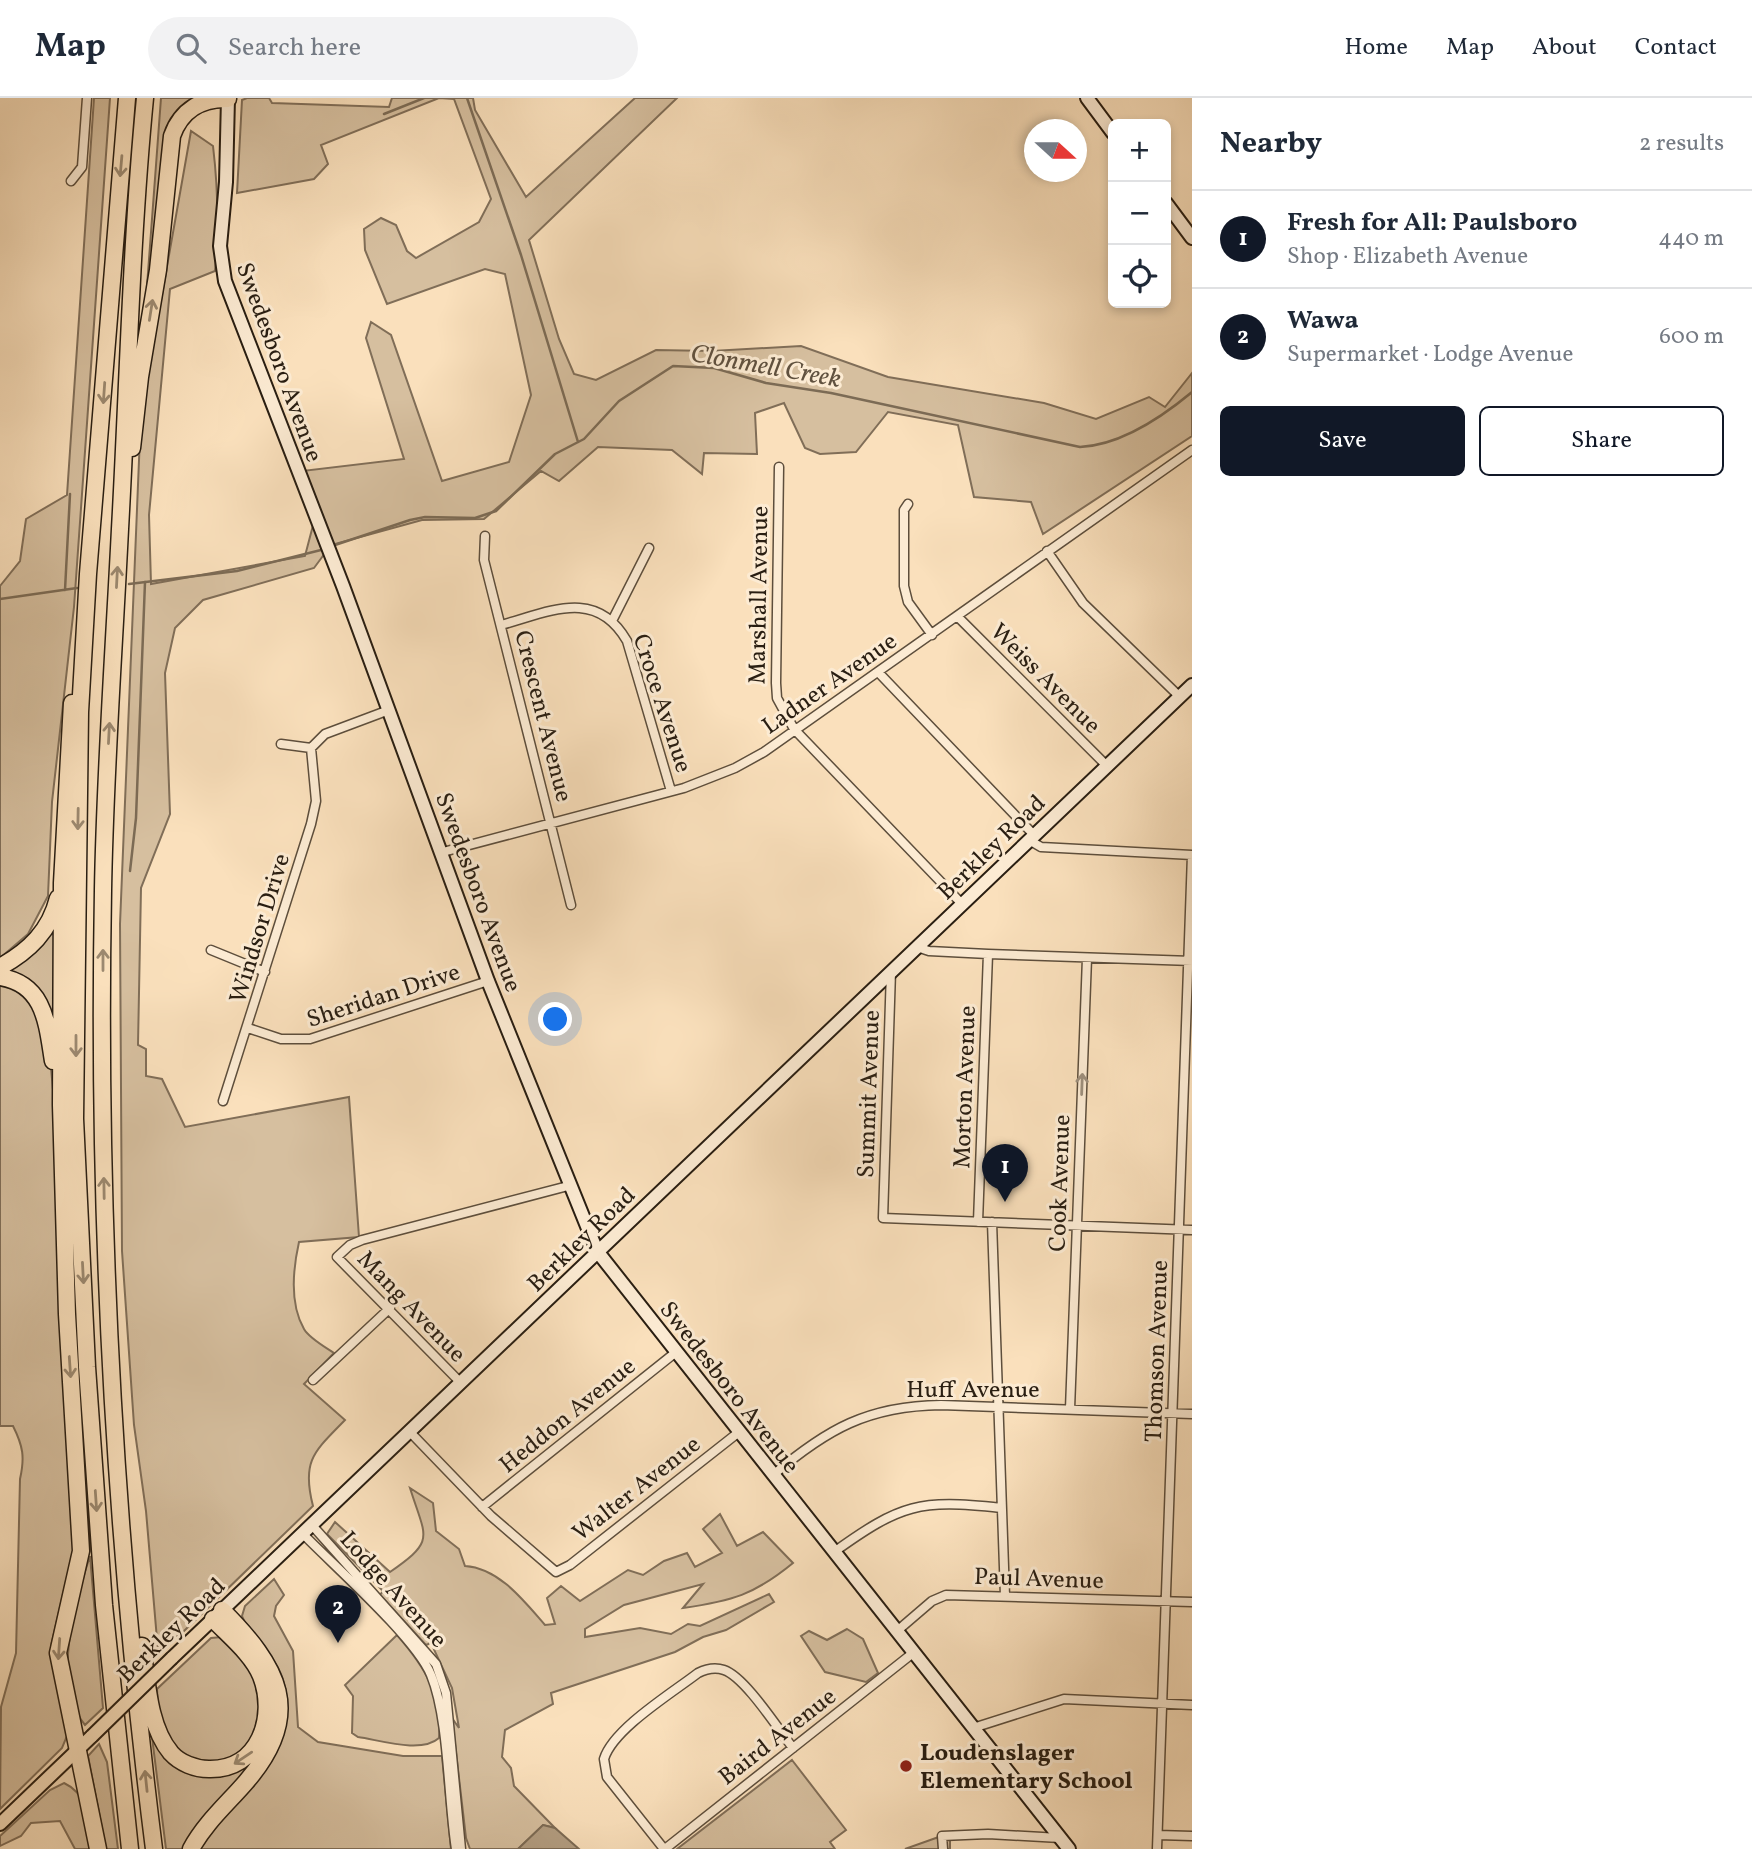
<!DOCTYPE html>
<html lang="en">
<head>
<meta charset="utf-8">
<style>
	:root { --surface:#fff; --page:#f2f2f3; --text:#1f2937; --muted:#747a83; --line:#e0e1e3; --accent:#111827 }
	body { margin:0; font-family:Vollkorn,serif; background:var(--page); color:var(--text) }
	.controls { position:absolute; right:21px; top:21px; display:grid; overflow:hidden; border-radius:10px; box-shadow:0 4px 10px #0003 }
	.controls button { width:63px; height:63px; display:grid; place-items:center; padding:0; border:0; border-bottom:2px solid var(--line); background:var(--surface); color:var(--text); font:35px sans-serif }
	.compass { position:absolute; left:1024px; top:21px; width:63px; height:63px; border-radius:50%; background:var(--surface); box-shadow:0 4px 10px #0003; rotate:111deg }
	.you { position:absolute; left:556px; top:922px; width:24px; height:24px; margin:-18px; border:5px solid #fff; border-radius:50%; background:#1a73e8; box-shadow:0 0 0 10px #1a73e833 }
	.badge { display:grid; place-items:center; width:46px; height:46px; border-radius:50%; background:var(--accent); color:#fff; font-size:23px; font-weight:700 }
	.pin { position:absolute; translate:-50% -58px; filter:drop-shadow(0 2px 4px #0008) }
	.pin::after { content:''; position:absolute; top:37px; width:24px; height:21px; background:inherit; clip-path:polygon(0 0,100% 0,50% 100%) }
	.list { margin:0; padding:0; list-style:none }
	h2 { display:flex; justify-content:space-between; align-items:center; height:91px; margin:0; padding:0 28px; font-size:30px }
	h2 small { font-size:23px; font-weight:400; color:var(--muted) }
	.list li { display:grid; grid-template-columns:46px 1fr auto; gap:21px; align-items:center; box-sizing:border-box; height:98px; padding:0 28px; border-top:2px solid var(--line) }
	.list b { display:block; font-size:26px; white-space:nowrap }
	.list p { margin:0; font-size:23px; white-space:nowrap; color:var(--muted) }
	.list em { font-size:23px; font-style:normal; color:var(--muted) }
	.actions { display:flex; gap:14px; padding:21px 28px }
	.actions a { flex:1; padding:16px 0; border:2px solid var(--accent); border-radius:10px; text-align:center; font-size:24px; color:var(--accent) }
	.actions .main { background:var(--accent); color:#fff }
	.icon { flex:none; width:38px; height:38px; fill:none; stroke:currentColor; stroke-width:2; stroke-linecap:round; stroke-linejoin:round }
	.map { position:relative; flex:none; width:1192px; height:1751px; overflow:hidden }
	header { display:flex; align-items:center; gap:42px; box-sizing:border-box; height:98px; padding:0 35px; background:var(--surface); border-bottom:2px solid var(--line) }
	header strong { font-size:33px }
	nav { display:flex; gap:38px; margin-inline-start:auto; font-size:24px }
	.search { width:490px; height:63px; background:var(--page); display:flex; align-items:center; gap:18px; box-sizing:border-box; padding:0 24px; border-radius:38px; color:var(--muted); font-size:26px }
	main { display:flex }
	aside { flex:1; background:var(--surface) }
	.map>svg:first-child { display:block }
</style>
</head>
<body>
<header>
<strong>Map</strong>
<div class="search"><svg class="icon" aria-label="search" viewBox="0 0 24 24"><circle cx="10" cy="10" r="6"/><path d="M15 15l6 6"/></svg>Search here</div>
<nav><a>Home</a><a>Map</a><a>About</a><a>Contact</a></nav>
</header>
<main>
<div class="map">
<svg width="1192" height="1751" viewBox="0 0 1192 1751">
	<rect width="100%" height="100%" fill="#fae0bc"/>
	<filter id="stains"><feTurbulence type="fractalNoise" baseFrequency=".00286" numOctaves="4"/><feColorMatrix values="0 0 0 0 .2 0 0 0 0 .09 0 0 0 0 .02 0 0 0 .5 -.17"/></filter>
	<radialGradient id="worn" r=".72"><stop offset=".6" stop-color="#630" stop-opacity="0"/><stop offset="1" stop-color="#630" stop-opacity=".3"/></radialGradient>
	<path fill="#d6bf9f" stroke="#806e58" stroke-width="2" d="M94,0H110L74,509L52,704L48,798L28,836L0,860V488L20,463L26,421L67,397Z
		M161,0H201L182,13L153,188H147Z
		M247,0H269L272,5L389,9L392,0H473L475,12L526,99L635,0H677L529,142L559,241L574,276L596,282L656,252L712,253L801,248L888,279L1044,305L1096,321L1149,299L1165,309L1192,275V338L1043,436L1031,404L974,399L958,327L888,314L856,354L820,356L805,350L784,305L755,315L757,356L704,355L702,376L672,352L598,349L559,383L541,373L484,421L422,422L331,447L314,470L203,502L175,530L165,575L170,716L141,790L138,947L146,951V978L162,981L185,1029L349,999L359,1139L299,1144C293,1171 289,1205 304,1231C309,1240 325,1249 334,1255L304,1286L345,1322C315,1353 301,1362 313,1408L184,1533L158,1553L146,1413L134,1327L122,1153L120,826L140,338L146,287L191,33L213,48C218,90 219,131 215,173L170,191L149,417L151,486L305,458L317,412L302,373L404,361L366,240L371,224L391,237L442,383L509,364L531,297L505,176L485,171L387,206L365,152L364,131L381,120L396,127L407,153L416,160L479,124L491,101L454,1L439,0L321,47L328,66L314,81L237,95L242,2Z
		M54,828L56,937L34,887L3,873Z
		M0,883L32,900L50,959L56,1025L76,1440L51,1548L67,1638L62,1650L0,1711L1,1609L16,1555L20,1381C25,1359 23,1348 13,1328H0Z
		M410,1390L433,1405L436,1433L459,1451L465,1468C499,1470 524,1503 545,1527L555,1526L547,1500L561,1488L580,1503L628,1472L643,1477L664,1463L687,1455L695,1469L722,1455L703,1431L720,1416L737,1448L763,1434L793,1465C754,1497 732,1503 683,1510L703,1486L624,1507L585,1531V1539L640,1530L671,1536L688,1526L700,1528L769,1496L774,1504L726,1532L703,1539L675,1554L551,1595L553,1606L505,1632L502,1659L511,1670L514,1688L555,1730L543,1727L518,1751H470L466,1740L452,1620L459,1630L452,1590L431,1545L426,1547L380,1497L383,1493L327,1436L335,1424L390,1474C436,1442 426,1441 410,1390Z
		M90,1458L103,1610L85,1627C51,1585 75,1504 90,1458Z
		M274,1481L284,1497L276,1508L274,1518L293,1553L298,1629L318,1644L403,1658H442L451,1751H196C229,1695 311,1654 281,1576C272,1554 250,1540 242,1518L245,1508Z
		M847,1531L863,1541L878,1575L866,1584L825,1574L801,1538L809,1533L827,1542Z
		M397,1537C425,1569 442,1596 439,1640C421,1656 380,1642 358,1639L352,1635L353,1598L345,1587Z
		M222,1539C264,1586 265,1584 253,1647L219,1667C209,1664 190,1664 181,1658C159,1644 158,1613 157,1591L211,1540Z
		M151,1631L212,1677L264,1652L188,1751H166Z
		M99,1646L107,1664L118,1751H106L88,1658Z
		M792,1662L846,1732L830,1744L835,1751H677Z
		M64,1685C90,1697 89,1726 93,1751H75L60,1723L31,1725L21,1738L0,1748V1738L50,1692Z
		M950,1735V1751H905Z"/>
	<path fill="#b39e82" stroke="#7c6b55" stroke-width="2" d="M543,1727L555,1730L579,1751H518Z"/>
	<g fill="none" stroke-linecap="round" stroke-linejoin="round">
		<path stroke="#7c6b55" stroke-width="2.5" d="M467,0L521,157L578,344
			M384,16L424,0
			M332,448L410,422L425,419L475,420L496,413L555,356L584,341L619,303L673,268L714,270L766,285L831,295L1080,349C1120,347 1162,319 1192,294
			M129,486L237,473L321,452
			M65,492L70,396
			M0,501L77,490
			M130,773L136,720L145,484"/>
		<defs>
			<path id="street" d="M71,83L82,69L87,0
				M779,369L776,585L777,600L794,631L962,806
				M908,406L904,412V488L908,504L932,537
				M485,438L484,462L571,807
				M1047,453L1083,505L1180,599
				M958,519L1107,668
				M612,523L649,450
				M501,527C549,514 596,489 627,543L671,693
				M878,574L1034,737
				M281,646L311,650
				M1029,742L1041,749L1192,757
				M443,754L684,690L735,670L764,654L1192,352
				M917,849L929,853L988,856L1192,863
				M211,852L265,874
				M891,873L883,1120L1192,1132
				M248,930L281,941H310L488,883
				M223,1003L311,726L316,703L311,650L325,636L389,612
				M978,1124L988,856
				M992,1124L1005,1498
				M313,1282L390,1210
				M460,1284L337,1159L350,1147L362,1142L568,1088
				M1070,1311L1087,860
				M409,1333L491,1418L556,1474L570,1467L739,1334
				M773,1377C827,1331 868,1308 941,1307L1192,1316
				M482,1409L676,1254
				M311,1426L436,1566L446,1595L461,1751
				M302,1435C333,1467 416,1540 431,1577C449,1621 448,1701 456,1751
				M834,1454C901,1406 919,1401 1001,1410
				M897,1533L932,1503L946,1497L1192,1504
				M973,1630L1064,1601L1192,1607
				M1158,1737L1192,1738
				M664,1751L607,1679L604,1661C613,1631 672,1595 698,1575C706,1571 715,1569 724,1572C745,1579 778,1631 793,1650
				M665,1751L913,1555
				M943,1751L942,1738L988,1736L1060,1740
				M1157,1751L1192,757"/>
			<path id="secondary" d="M228,0L226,84L220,148L225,183L343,488L488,883L597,1153L1069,1751
				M1087,0L1113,35
				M1166,105L1192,140
				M217,1517L1192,587"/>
			<path id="primary" d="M172,1560L213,1521
				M0,1726L92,1638"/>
			<path id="highway" d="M127,0L88,476L80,614L75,1021L87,1269L104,1507L130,1751
				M145,0C131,143 128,288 120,431C114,552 105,672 103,792C97,1112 114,1434 154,1751
				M132,350L140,279L158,172L172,38C181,12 202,0 228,1
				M72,605L62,785L61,1007L67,1216L81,1453L58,1555L98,1751
				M0,869C29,853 50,833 58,800
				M0,879C45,886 47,926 53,963
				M142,1548C147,1581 148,1628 171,1655C180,1665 195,1671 209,1671C259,1672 277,1619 261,1578C252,1556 229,1538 213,1521
				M191,1751C205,1725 227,1706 246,1684C306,1615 278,1568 222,1512"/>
		</defs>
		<use href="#street" stroke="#5d4e3c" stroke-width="11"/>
		<use href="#secondary" stroke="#291e12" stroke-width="16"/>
		<use href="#primary" stroke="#291e12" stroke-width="16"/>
		<use href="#highway" stroke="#291e12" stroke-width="19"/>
		<use href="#street" stroke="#fcebd3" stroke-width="8"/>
		<use href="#secondary" stroke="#fcebd3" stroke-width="12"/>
		<use href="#primary" stroke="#fae0bc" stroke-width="12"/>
		<use href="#highway" stroke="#fae0bc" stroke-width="16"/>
		<defs>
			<path id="primary-bridge" d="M92,1638L172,1560"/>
		</defs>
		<use href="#primary-bridge" stroke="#291e12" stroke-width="16" stroke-linecap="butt"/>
		<use href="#primary-bridge" stroke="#fae0bc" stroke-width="12"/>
	</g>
	<defs><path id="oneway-shaft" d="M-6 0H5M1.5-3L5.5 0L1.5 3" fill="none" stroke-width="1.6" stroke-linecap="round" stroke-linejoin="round" transform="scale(1.75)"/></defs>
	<g stroke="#9c8970">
		<use href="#oneway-shaft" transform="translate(121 68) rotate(95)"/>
		<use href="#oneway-shaft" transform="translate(151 212) rotate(-81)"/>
		<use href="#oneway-shaft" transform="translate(104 295) rotate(94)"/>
		<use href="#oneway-shaft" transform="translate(117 479) rotate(-87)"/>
		<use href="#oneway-shaft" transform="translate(109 635) rotate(-87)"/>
		<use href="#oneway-shaft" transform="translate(78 721) rotate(91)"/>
		<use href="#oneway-shaft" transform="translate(103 862) rotate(-90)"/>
		<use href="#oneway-shaft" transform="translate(76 948) rotate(90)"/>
		<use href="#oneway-shaft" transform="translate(104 1090) rotate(-91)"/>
		<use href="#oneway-shaft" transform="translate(83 1175) rotate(87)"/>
		<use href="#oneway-shaft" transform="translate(70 1269) rotate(86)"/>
		<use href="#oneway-shaft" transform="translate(96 1403) rotate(86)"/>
		<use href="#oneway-shaft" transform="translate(59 1551) rotate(94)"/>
		<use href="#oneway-shaft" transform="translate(243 1660) rotate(146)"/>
		<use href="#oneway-shaft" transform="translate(146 1683) rotate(-96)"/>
	</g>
	<use stroke="#9d8f7c" href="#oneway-shaft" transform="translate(1082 986) rotate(-88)"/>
	<circle fill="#8f2418" stroke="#fcebd3" stroke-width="2.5" cx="906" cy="1668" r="7"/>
	<g text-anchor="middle" stroke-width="6" stroke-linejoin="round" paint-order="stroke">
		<g font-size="24" fill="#291e12" stroke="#fcebd3">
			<text transform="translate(280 264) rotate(70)" y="8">Swedesboro Avenue</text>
			<text transform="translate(758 497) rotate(-89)" y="8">Marshall Avenue</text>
			<text transform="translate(1046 580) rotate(45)" y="8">Weiss Avenue</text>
			<text transform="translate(829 585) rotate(-35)" y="8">Ladner Avenue</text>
			<text transform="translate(663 605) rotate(72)" y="8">Croce Avenue</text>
			<text transform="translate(544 618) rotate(76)" y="8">Crescent Avenue</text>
			<text transform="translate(991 749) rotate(-44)" y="8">Berkley Road</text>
			<text transform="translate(479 794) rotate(70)" y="8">Swedesboro Avenue</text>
			<text transform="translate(259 830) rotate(-73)" y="8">Windsor Drive</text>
			<text transform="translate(383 897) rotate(-18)" y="8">Sheridan Drive</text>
			<text transform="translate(964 989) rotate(-88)" y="8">Morton Avenue</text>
			<text transform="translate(868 996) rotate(-88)" y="8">Summit Avenue</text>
			<text transform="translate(1059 1085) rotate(-88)" y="8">Cook Avenue</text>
			<text transform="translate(581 1141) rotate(-44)" y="8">Berkley Road</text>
			<text transform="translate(412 1208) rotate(46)" y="8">Mang Avenue</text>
			<text transform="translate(1156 1253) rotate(-88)" y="8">Thomson Avenue</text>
			<text transform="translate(730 1289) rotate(52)" y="8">Swedesboro Avenue</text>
			<text x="973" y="1299">Huff Avenue</text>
			<text transform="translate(567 1317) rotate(-39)" y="8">Heddon Avenue</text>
			<text transform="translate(636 1390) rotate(-38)" y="8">Walter Avenue</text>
			<text transform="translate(1039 1480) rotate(2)" y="8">Paul Avenue</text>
			<text transform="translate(394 1491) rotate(48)" y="8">Lodge Avenue</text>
			<text transform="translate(171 1532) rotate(-44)" y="8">Berkley Road</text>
			<text transform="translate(777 1638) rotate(-38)" y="8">Baird Avenue</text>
		</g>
		<g font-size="24" font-weight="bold" fill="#291e12" stroke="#fcebd3" text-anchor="start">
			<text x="920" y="1662">Loudenslager<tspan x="920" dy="28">Elementary School</tspan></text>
		</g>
		<g font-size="26" font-style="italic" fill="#60513f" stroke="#fcebd3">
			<text transform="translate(766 267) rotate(10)" y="9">Clonmell Creek</text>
		</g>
	</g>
	<rect width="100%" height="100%" filter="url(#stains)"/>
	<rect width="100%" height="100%" fill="url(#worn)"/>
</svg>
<div class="controls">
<button>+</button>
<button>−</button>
<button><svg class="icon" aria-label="locate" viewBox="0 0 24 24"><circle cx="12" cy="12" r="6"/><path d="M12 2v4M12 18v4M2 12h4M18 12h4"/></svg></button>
</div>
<svg class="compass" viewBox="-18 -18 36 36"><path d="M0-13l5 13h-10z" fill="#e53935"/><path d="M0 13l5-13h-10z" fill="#747a83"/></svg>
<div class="you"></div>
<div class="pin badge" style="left:1005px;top:1104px">1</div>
<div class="pin badge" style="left:338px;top:1545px">2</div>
</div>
<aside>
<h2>Nearby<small>2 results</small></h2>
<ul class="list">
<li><span class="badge">1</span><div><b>Fresh for All: Paulsboro</b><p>Shop · Elizabeth Avenue</p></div><em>440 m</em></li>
<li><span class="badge">2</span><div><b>Wawa</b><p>Supermarket · Lodge Avenue</p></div><em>600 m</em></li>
</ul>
<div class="actions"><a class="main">Save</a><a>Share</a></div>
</aside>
</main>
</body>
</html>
